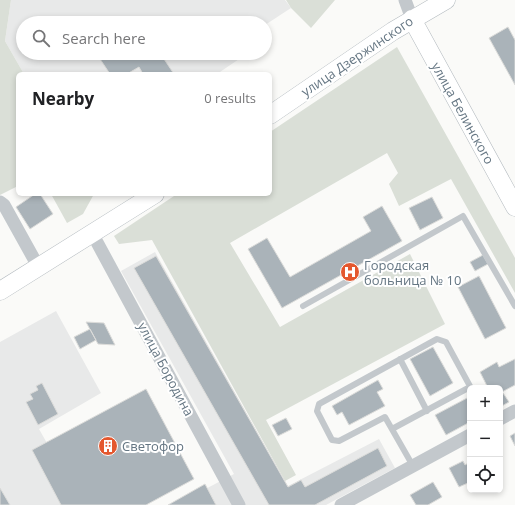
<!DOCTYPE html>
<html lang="en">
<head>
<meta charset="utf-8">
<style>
	:root { --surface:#fff; --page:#f2f2f2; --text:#202124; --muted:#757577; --line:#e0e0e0 }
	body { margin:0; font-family:"Open Sans",sans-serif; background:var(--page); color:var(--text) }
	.controls { position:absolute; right:12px; bottom:12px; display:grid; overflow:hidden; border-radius:6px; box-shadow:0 2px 6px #0003 }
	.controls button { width:36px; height:36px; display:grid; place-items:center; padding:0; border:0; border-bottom:1px solid var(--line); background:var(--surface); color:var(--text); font:20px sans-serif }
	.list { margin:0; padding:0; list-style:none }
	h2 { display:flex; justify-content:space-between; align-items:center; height:52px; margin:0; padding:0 16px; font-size:17px }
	h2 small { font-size:13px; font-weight:400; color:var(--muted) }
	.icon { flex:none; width:22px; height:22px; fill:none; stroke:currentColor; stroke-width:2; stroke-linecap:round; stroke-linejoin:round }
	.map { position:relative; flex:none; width:515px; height:505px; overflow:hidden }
	.search { position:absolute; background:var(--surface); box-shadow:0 2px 6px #0003; left:16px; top:16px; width:256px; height:44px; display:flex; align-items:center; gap:10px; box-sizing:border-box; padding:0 14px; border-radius:22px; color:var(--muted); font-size:15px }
	.panel { position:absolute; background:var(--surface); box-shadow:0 2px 6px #0003; left:16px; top:72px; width:256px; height:124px; border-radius:6px }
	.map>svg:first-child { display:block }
</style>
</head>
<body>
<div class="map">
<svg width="515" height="505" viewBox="0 0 515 505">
	<rect width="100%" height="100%" fill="#fafaf8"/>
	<path fill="#e8e9e9" d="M11,0H285L291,8L265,25V23H23V53H248L217,74H24L5,41Z
		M155,252L288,486L379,439L395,468L326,505H175L234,474L121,271Z
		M56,311L101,393L39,429L82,505H0V342Z"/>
	<path fill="#dadfd7" d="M0,0H11L5,41L24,74H18V186L0,195Z
		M286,0H335L311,28L291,8Z
		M397,47L515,258V293L451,179L399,206L389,184L398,173L387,153L230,243L280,327L410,254L445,324L266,420L296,475L285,481L152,240L119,244L114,236L177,194H270V132Z
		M51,194H94L83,214L67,223Z"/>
	<path fill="#aab3b9" stroke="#dcdcda" d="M508,27L515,40V85L489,38Z
		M103,53H160L174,74H143L139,67L127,74H110L98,56Z
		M35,194H40L53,214L30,229L16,207Z
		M432,197L443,218L420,230L409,208Z
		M382,206L402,241L282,308L248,249L267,238L290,277L371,231L363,217Z
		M483,255L488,264L475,271L470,262Z
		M156,256L288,487L301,480L305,487L378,448L387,466L315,505H269L134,268Z
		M479,276L506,328L485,339L458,287Z
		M86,322L104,323L115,345L98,344Z
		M90,329L96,340L80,349L74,337Z
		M433,347L453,383L430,396L410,359Z
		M515,359V385L500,393V388H488L480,372L497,362L499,367Z
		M378,380L383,389L377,392L385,406L349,425L342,412L337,415L332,406Z
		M42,383L58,414L38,425L26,402L33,399L30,394L38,390L36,386Z
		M146,389L194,479L146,505H61L32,450Z
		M503,393L509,402L500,407V395Z
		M469,397L470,422L446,435L435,415Z
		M286,418L292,429L278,436L272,425Z
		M515,433V446L510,436Z
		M463,461L465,465L470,462V482L459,487L449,468Z
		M433,482L442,497L428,505H416L410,495Z
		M205,484L216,505H168Z
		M0,488L10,505H0Z"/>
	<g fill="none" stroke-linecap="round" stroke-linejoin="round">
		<defs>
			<path id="secondary" d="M412,19L515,207
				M270,115L393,31L446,0
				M0,291L155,194"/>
		</defs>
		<use href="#secondary" stroke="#b3babf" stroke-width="19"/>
		<path stroke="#c3c8cc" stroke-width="6" d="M303,306L463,216L515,306
			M400,359L427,411
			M392,429L470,387
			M413,466L385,417L339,441L332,440L317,411L319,404L437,339L446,342L471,388"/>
		<path stroke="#c3c8cc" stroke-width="13" d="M405,0L412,19
			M0,202L4,205L39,268
			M92,233L239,505
			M500,419L515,411
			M341,505L470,435"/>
		<use href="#secondary" stroke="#fff" stroke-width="18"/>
	</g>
	<defs>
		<symbol id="hospital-disc" viewBox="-11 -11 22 22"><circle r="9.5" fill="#e4572e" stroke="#fff"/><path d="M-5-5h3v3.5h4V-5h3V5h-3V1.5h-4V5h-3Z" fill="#fff"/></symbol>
		<symbol id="building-disc" viewBox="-11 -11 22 22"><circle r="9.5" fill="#e4572e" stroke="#fff"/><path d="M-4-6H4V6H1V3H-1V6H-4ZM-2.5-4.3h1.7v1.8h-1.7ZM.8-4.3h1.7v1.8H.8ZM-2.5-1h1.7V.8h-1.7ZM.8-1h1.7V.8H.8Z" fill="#fff"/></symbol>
	</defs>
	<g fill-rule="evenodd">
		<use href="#hospital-disc" x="339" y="261" width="22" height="22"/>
		<use href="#building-disc" x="97" y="435" width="22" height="22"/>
	</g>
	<g text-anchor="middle" stroke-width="4" stroke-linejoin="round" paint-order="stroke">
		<g font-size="13" fill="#657683" stroke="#fff">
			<text transform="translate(357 56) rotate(-34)" y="5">улица Дзержинского</text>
			<text transform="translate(463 113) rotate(61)" y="5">улица Белинского</text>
			<text transform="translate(166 369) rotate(62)" y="5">улица Бородина</text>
		</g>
		<g font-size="13" fill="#657683" stroke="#fff" text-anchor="start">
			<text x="364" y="270">Городская<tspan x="364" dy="15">больница № 10</tspan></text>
			<text x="122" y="451">Светофор</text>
		</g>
	</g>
</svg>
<div class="controls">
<button>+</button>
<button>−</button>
<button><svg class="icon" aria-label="locate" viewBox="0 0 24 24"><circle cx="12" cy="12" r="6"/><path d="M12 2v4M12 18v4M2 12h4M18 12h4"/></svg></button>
</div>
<div class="search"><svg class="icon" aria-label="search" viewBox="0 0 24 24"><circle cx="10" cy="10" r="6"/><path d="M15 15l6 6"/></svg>Search here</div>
<section class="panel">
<h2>Nearby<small>0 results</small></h2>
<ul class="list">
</ul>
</section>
</div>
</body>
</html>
